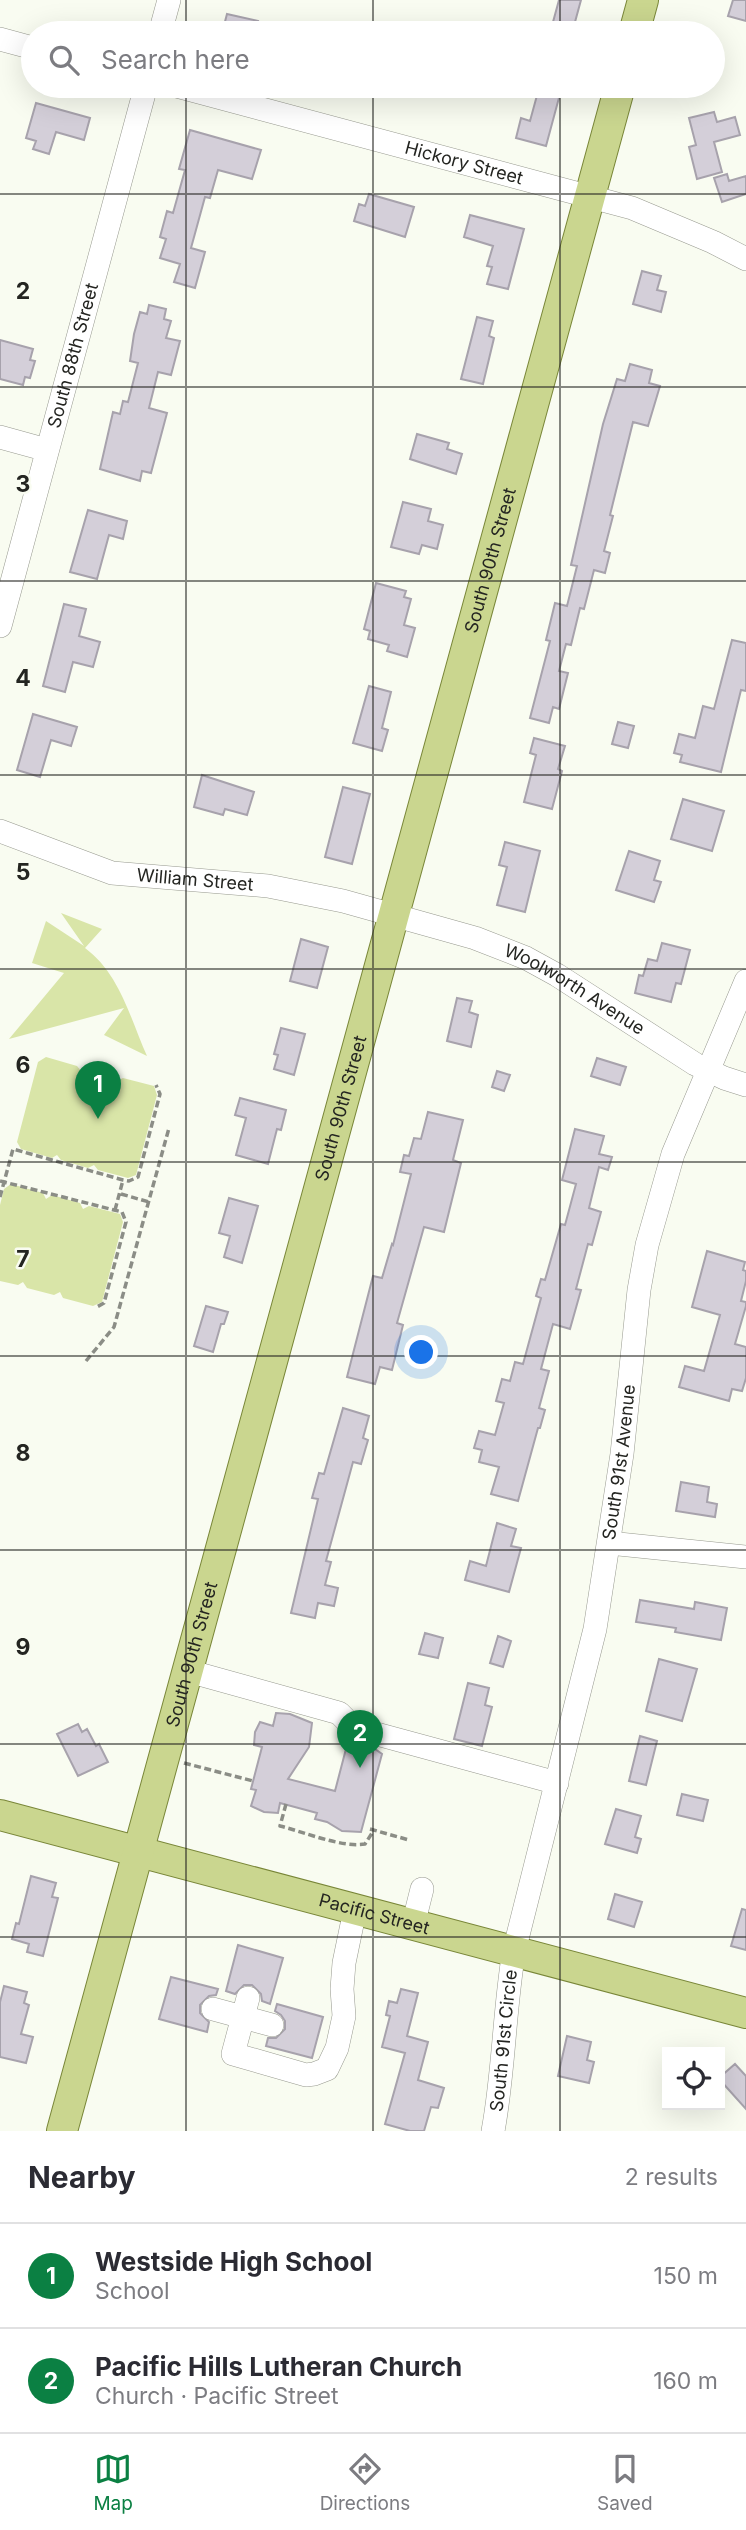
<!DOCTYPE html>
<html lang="en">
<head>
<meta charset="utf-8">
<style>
	:root { --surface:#fff; --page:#f2f2f3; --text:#2b2b33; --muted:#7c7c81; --line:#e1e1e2; --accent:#0b8043 }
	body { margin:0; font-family:Inter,sans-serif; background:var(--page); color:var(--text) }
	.controls { position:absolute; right:21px; bottom:21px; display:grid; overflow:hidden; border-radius:0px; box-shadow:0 7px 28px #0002 }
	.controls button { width:63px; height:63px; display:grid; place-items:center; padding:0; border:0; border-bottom:2px solid var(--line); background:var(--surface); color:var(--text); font:35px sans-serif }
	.you { position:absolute; left:422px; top:1353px; width:24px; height:24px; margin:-18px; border:5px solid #fff; border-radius:50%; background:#1a73e8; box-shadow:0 0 0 10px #1a73e833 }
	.badge { display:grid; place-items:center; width:46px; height:46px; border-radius:50%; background:var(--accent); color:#fff; font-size:23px; font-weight:700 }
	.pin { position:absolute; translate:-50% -58px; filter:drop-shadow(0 2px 4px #0008) }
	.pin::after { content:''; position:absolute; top:37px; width:24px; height:21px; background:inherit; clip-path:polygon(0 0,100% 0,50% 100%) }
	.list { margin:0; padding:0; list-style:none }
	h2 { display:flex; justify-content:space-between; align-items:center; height:91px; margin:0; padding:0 28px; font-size:30px }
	h2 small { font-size:23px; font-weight:400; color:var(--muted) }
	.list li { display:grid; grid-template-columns:46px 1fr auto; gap:21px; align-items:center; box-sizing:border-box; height:105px; padding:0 28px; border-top:2px solid var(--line) }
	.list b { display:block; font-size:26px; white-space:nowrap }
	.list p { margin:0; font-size:23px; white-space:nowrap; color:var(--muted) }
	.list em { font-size:23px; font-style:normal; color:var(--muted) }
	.icon { flex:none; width:38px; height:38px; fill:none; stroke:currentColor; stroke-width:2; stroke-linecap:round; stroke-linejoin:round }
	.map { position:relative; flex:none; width:746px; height:2131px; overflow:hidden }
	.search { position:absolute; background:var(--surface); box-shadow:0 7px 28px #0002; left:21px; right:21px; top:21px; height:77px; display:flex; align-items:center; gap:18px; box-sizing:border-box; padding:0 24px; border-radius:38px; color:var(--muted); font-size:26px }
	.sheet { height:301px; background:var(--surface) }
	nav { display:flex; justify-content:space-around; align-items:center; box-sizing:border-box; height:98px; border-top:2px solid var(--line); background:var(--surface); font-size:19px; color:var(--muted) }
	nav a { display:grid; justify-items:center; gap:4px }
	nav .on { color:var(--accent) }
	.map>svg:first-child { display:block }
</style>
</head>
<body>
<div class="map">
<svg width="746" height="2131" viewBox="0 0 746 2131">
	<rect width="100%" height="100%" fill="#f9fcf1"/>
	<path fill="#d9e5a8" d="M61,913L102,929L85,948C120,974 130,1018 147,1056L104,1035L124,1008L9,1039L64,973L32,963L46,921L84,946Z
		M46,1057L77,1066L81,1071L86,1068L114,1076L117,1081L123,1078L154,1086L157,1095L136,1175L128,1178L98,1170L94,1165L88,1168L61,1160L57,1155L52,1158L21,1149L17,1142L38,1062Z
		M11,1184L43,1193L46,1199L52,1195L80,1203L83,1209L89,1206L120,1214L123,1222L102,1302L93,1306L63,1298L60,1292L54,1295L27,1288L23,1282L18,1285L0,1281V1205L4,1189Z"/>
	<path fill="#d4cfd9" stroke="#a7a2ac" stroke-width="2" d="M559,0H581L572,33H550Z
		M733,0H746V21L728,16Z
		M227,14L258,21L255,33H222Z
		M539,88L560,94L546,146L516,138L521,118L530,121Z
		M36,103L90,118L84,140L56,132L49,154L33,149L36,141L26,138Z
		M714,112L717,122L735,117L740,135L714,142L722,172L697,179L689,147L696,145L689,118Z
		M190,130L261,150L252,179L218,170L210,198L205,197L191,248L205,252L195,288L174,282L180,264L160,258L166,239L160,237L167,211L173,213L185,170L179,169Z
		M727,174L729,181L746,176V194L722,202L714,178Z
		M369,194L414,207L405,237L354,221L359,204L365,206Z
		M470,215L524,229L508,289L487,284L492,267L487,266L493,246L464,237Z
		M642,271L661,276L657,290L666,292L661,312L633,304Z
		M149,305L166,309L164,319L171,321L166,338L180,341L171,375L158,372L149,408L167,413L151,473L142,471L140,481L100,469L113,412L120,414L123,401L128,402L138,363L130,361L134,334L140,312L147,314Z
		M477,317L493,321L489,336L494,338L483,384L461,379Z
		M0,340L33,349L30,360L35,361L30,378L25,377L23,385L0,379Z
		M630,364L652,370L649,383L660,386L648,426L633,422L610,515L613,516L604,551L610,553L605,573L594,570L584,609L580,608L571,645L566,644L559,671L568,673L559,709L553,707L549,723L530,718L550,641L546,640L555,603L567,606L577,566L571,565L603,424L617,379L625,381Z
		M417,434L449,443L447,449L462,454L456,474L410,459Z
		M403,502L431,509L428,521L443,525L437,549L422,545L419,554L391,547Z
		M88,510L127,521L123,539L109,535L97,579L70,572Z
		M376,583L406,591L404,597L411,599L404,625L415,628L407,657L387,651L389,645L368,639L370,631L364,629Z
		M64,604L86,609L79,636L100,642L93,667L73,662L65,692L43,686Z
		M732,640L746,643V691L741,690L721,772L680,762L682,755L674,753L679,734L695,738L703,706L714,709Z
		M369,686L391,692L382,728L388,730L382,751L353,743Z
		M33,714L77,727L71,746L51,740L40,777L17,770Z
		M618,722L634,726L628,748L612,744Z
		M534,738L565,746L558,769L562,771L552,809L524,802L536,755L530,753Z
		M202,775L254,792L247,815L225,809L223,815L194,807Z
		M343,787L370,794L352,864L325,857Z
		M683,799L724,811L712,851L671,839Z
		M505,842L540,851L525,912L497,905L507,867L499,865Z
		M629,851L660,861L654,880L661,882L654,902L616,890Z
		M301,939L328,947L317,988L290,981Z
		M662,943L690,950L681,984L676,983L671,1002L635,993L639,975L643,976L648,959L657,961Z
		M457,998L472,1001L469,1012L478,1015L471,1047L447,1041Z
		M281,1028L305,1034L294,1075L274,1069L278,1055L274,1054Z
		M597,1058L626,1067L620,1085L591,1076Z
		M497,1071L510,1075L504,1091L492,1087Z
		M240,1098L286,1110L281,1130L277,1129L268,1164L236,1155L246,1118L235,1115Z
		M428,1112L463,1120L453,1160L461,1163L444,1232L424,1227L397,1323L403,1325L392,1370L380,1367L375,1384L347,1377L373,1276L382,1278L392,1244L393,1245L411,1174L400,1172L404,1155L409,1156L414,1138L421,1139Z
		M575,1129L604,1136L599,1154L612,1157L608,1170L599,1167L589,1208L601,1212L592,1245L588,1244L576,1289L581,1290L570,1329L553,1324L541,1369L549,1371L539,1408L545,1410L540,1428H538L518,1501L491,1494L499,1467L479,1462L482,1450L474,1448L479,1431L495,1435L504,1403L496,1401L502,1379L510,1381L515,1362L523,1364L541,1298L536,1296L541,1279L545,1280L561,1224L565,1225L576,1184L562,1180Z
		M229,1198L258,1206L242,1263L224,1257L230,1236L219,1233Z
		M707,1251L745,1262L743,1270L746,1271V1281L741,1301L746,1302V1306L735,1344L746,1347V1378L742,1391L732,1389L729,1401L679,1387L685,1366L704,1371L720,1315L692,1307Z
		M206,1306L228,1312L224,1324H221L213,1352L194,1346Z
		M343,1408L369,1416L363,1438L368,1440L361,1464L353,1462L326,1561L331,1562L325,1585L338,1588L334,1606L318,1603L315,1618L291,1613L318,1499L312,1498L319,1473L324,1474Z
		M681,1482L709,1487L707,1502L717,1504L715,1517L676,1511Z
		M497,1523L516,1529L511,1546L521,1548L509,1592L465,1580L470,1561L486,1566Z
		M640,1600L694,1609L695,1602L727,1608L721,1640L675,1632L676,1628L636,1622Z
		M425,1633L443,1638L438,1658L419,1654Z
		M498,1636L511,1641L503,1667L490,1663Z
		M659,1659L697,1669L682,1721L646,1711Z
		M468,1683L489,1688L485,1705L492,1707L482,1746L454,1739Z
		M276,1713L290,1714L312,1723L309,1747L288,1779L335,1791L347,1745L359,1744L372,1747L382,1754L361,1832L342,1831L327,1822L315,1819L317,1813L280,1803L278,1813L264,1812L251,1806L256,1790L251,1789L262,1747L254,1745L255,1732L260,1722L273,1726Z
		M78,1724L82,1732L87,1729L96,1746L99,1744L108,1762L78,1776L57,1734Z
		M640,1736L657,1741L646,1785L629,1781Z
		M682,1794L708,1800L703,1821L677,1815Z
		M616,1809L641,1816L635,1837L641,1839L637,1853L605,1844Z
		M31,1876L56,1883L52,1897L58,1898L43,1956L27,1952L29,1944L12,1939L16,1923L19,1924Z
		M615,1894L642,1902L634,1927L608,1919Z
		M742,1909L746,1910V1950L731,1946Z
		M238,1945L283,1958L270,2004L262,2001L261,1994L252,1985H244L235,1994L226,1991Z
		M171,1977L218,1989L216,1995L209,1996L200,2005V2013L209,2022L207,2032L159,2019Z
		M4,1986L27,1992L24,2003L29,2005L21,2034L33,2037L26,2063L0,2057V2002Z
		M401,1989L418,1993L407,2036L428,2042L418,2080L444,2088L438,2108L431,2107L424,2131H410L385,2124L405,2053L382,2047L390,2016L386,2015L389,2001L397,2003Z
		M277,2004L323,2017L312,2058L266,2046L268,2038H276L285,2029V2021L281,2015L275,2011Z
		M567,2036L591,2042L587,2060L594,2062L589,2083L558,2076Z
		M735,2064L746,2076V2109L720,2080V2077Z"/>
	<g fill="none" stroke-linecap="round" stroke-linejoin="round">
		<defs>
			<g id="minor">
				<path d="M160,33L169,0"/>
				<path d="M0,39L33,48"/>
				<path id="s1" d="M176,86L632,208L713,242L746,259"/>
				<path d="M0,437L47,450"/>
				<path id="s2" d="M0,626L146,86"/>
				<path id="s3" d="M0,831L112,873L268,886L343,901L475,938L526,958L557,975L695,1064L724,1078L746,1085"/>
				<path d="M609,1543L746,1557"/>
				<path d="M188,1671L339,1713L348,1722L362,1730L557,1783"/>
				<path d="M413,1925L422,1889"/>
				<path d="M248,1998L233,2054L306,2075L314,2074L327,2069L337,2048L344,2016L342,1989L344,1963L355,1910"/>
				<path d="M213,2009L272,2025"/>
				<path id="s4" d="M493,2131C504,2072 504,2011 514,1951L595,1629L622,1454L639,1290L647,1245L673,1154L746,981"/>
			</g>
			<g id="major">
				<path d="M634,33L643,0"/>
				<path id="s5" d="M0,1815L746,2013"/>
				<path id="s6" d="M62,2131L620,86"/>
			</g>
		</defs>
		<use href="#minor" stroke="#97998f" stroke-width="24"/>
		<use href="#major" stroke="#798638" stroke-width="32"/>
		<path stroke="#8b8d86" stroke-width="3.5" stroke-dasharray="7 3.5" stroke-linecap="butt" d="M0,1181L122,1212L126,1222L104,1303L95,1308
			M121,1194L149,1202
			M0,1197L13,1149L123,1180L129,1181L138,1177L160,1094L156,1085
			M115,1210L123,1180
			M86,1361L114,1327L169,1128
			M184,1763L253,1781
			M286,1804L280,1826C304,1832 342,1848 365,1844L374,1830
			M370,1829L409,1840"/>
		<use href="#minor" stroke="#fff" stroke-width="23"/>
		<use href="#major" stroke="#cad68f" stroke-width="30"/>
	</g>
	<path fill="none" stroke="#242521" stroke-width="2" stroke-opacity="0.55" d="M186,0V33M373,0V33M560,0V33M186,86V2131M373,86V2131M560,86V2131M0,194H746M0,387H746M0,581H746M0,775H746M0,969H746M0,1162H746M0,1356H746M0,1550H746M0,1744H746M0,1937H746"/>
	<g text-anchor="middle" stroke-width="5" stroke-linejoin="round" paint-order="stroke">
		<g font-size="18" fill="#242521" stroke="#f9fcf1">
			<text dy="6" stroke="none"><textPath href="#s1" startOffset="298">Hickory Street</textPath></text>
			<text dy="6" stroke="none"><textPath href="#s2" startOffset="280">South 88th Street</textPath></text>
			<text dy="6" stroke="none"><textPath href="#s6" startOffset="1628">South 90th Street</textPath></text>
			<text dy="6" stroke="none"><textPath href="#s3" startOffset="203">William Street</textPath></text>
			<text dy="6" stroke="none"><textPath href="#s3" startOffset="602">Woolworth Avenue</textPath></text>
			<text dy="6" stroke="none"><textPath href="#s6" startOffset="1060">South 90th Street</textPath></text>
			<text dy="6" stroke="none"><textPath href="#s4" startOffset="682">South 91st Avenue</textPath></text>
			<text dy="6" stroke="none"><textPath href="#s6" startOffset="494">South 90th Street</textPath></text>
			<text dy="6" stroke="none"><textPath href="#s5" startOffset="387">Pacific Street</textPath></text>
			<text dy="6" stroke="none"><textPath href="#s4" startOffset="91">South 91st Circle</textPath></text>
		</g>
	</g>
	<g font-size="23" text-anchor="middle" font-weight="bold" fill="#242521" stroke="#f9fcf1" stroke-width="5" stroke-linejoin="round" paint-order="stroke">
		<text x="23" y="299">2</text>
		<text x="23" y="492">3</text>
		<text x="23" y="686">4</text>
		<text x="23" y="880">5</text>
		<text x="23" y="1073">6</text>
		<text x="23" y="1267">7</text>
		<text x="23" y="1461">8</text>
		<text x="23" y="1655">9</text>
	</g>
</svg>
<div class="controls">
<button><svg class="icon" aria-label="locate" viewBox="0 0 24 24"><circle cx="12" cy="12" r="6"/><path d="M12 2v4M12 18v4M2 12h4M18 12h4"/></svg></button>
</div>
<div class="you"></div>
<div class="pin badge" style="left:98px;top:1119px">1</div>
<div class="pin badge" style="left:360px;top:1768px">2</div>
<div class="search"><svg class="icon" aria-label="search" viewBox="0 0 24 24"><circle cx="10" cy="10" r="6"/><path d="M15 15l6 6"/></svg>Search here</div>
</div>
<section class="sheet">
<h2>Nearby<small>2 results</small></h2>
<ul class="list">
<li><span class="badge">1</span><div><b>Westside High School</b><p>School</p></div><em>150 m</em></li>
<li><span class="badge">2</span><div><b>Pacific Hills Lutheran Church</b><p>Church · Pacific Street</p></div><em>160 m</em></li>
</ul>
</section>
<nav>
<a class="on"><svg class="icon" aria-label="map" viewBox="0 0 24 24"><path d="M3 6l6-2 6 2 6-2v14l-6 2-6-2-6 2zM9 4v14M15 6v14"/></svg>Map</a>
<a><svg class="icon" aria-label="directions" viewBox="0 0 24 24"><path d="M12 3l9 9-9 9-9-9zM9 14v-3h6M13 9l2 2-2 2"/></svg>Directions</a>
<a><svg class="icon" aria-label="saved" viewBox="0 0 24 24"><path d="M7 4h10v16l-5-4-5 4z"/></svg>Saved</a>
</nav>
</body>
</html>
